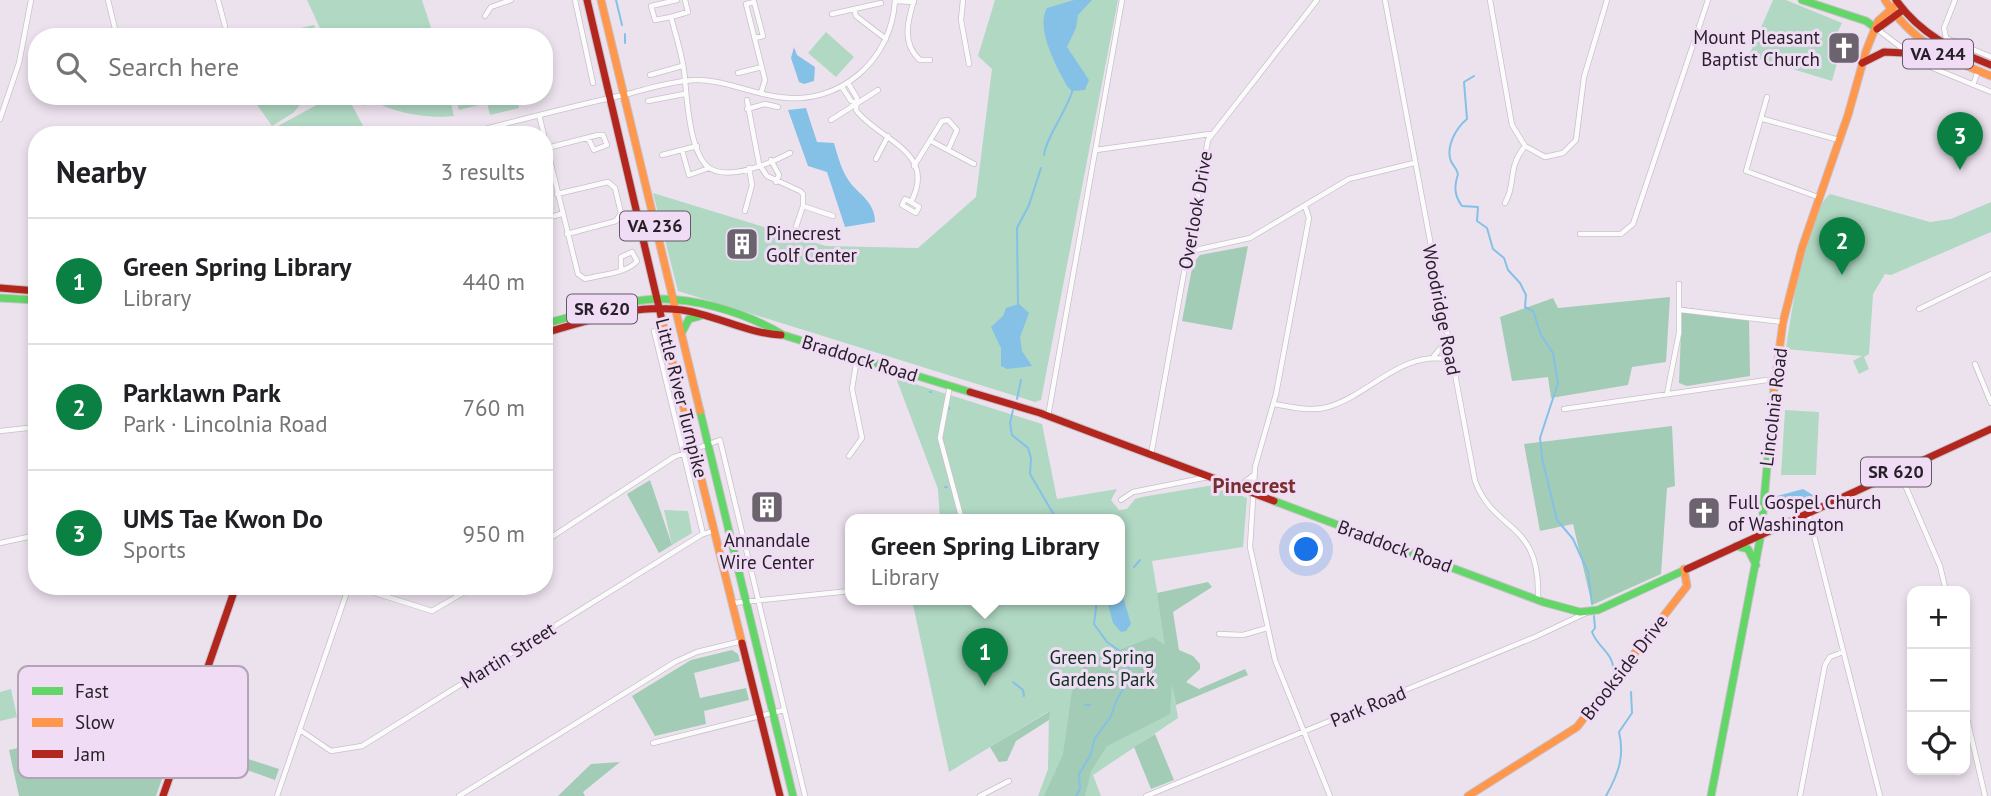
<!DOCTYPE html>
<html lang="en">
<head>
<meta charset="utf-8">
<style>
	:root { --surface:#fff; --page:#f6f6f6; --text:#202124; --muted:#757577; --line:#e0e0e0; --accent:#0b8043 }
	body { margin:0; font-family:"PT Sans",sans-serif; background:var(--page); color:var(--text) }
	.controls { position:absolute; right:21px; bottom:21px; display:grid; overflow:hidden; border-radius:14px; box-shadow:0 4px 10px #0003 }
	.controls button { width:63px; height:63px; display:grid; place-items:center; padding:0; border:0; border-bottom:2px solid var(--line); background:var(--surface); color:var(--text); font:35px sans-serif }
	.you { position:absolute; left:1307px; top:550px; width:24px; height:24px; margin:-18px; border:5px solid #fff; border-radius:50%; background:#1a73e8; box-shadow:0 0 0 10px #1a73e833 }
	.badge { display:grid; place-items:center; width:46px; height:46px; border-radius:50%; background:var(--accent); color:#fff; font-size:23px; font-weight:700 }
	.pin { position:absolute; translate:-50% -58px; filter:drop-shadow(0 2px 4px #0008) }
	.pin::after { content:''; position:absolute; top:37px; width:24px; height:21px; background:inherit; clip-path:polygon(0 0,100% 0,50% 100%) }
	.popup { position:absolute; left:845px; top:514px; width:280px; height:91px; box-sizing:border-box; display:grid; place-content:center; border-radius:14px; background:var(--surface); filter:drop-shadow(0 2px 5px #0005); font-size:23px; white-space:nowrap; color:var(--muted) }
	.popup b { font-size:26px; color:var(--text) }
	.popup::after { content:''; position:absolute; left:50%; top:100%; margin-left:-14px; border:14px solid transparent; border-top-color:var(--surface) }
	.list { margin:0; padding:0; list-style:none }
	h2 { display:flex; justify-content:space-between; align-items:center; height:91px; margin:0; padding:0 28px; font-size:30px }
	h2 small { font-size:23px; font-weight:400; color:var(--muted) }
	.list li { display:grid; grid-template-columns:46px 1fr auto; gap:21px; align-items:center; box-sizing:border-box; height:126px; padding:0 28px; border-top:2px solid var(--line) }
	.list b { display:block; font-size:26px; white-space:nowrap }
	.list p { margin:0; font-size:23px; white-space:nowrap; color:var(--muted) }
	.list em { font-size:23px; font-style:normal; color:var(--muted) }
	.icon { flex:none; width:38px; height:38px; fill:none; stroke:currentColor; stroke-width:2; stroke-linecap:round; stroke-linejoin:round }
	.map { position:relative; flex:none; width:1991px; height:796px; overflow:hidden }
	.search { position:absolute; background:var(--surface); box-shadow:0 4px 10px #0003; left:28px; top:28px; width:525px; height:77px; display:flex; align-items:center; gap:18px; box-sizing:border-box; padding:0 24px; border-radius:28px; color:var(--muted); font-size:26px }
	.panel { position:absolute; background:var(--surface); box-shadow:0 4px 10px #0003; left:28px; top:126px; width:525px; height:469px; border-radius:28px }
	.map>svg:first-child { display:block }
</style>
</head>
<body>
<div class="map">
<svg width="1991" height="796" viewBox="0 0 1991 796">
	<rect width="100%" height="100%" fill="#ece2ee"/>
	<path fill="#b0d8c3" d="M307,0H422L434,37H324Z
		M995,0H1118L1041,400L1035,402L678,291L653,193L826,246L918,248L976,197L992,69L978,56Z
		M1773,0H1786L1842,23L1831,46V56L1837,63L1832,81L1757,58L1750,53Z
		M314,25L318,37H259Z
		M826,32L854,57L836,77L808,53Z
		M251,96H308L293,113L272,126Z
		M333,96H347L368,135H269L267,132Z
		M355,96H449L454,116C427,119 393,113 370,99L363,106Z
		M455,96H516L519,108L490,115L487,103L459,110Z
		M1830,194L1930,222L1951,219L1991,202V232L1891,275L1885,274L1873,294L1869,354L1864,357L1869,369L1859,374L1853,361L1862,356L1786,349C1791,316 1805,213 1830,194Z
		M896,378L1042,424L1057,499L1117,489L1111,500L1119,510L1127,509L1135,499L1142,497L1214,485L1247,498L1243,547L1152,561L1178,718L1093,775L1101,796H1038L1048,769L1049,711L949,772L912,600H1120V520H940L938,489Z
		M1785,410L1819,412L1816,475H1781Z
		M664,510L688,511L692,533L672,545Z
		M11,689L17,717L0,721V692Z"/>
	<path fill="#a2ccb6" d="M1248,246L1232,330L1182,321L1193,263L1200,255Z
		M1670,297L1666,362L1632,367L1628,385L1551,398L1548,377L1512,381L1500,317L1553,298L1558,308Z
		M1682,307L1749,317L1750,376L1687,386L1679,383Z
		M1672,426L1675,486L1667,488L1661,574L1592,605L1573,524L1540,531L1524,444Z
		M650,480L672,545L659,553L627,494Z
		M1208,582L1212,587L1173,612L1179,650L1193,656L1200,664V669L1186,682L1199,689L1245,669L1248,675L1176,705L1172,684L1170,714L1107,746L1091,771L1085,796H1044L1063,755L1072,691L1087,662L1153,637L1165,645L1157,593Z
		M732,650L738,654L740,661L694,673L700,698L746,688L749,700L704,711L706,724L655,736L632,696L691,660Z
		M186,710L156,796H19L9,750Z
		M1050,711L1049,720L1016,741L1007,761L999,762L990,747Z
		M1155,734L1174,780L1151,789L1134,747Z
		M233,754L279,769L275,780L230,764Z
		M620,762L583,792L585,796H558L591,764Z"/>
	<path fill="#85c1e7" d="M1074,0H1092L1078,15L1076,28L1067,47L1089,80L1085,90L1072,91L1067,86C1057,67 1035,29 1047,8Z
		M794,47L797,55L815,67L814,81L804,84L799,82L791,58Z
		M806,108L817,142L834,143C838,157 842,173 852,185C862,196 875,204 875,222L845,227L827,172L808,166L788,110Z
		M1019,304L1029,313L1020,337L1022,351L1032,366L1007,369L1001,366V348L991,327L1003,316L1006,308Z
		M1803,489L1818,498L1785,511L1773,497Z
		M1121,590L1131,624L1126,631L1121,632L1113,623L1107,600H1120Z"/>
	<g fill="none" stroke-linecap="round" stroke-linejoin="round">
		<path stroke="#85c1e7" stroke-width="2" d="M616,0L622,25
			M625,34V43
			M1474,76L1464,82L1467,119C1457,127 1447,144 1450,158C1451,165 1456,166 1458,174C1454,186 1454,195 1462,206L1478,207L1477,221L1487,228L1493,249L1504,258L1508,270L1520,283L1526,295L1525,307L1533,311L1541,335L1553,353L1558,383L1540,438L1542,458L1557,520L1573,539L1588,572L1592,604
			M1044,155C1046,137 1067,111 1073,89
			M1018,307L1017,228L1029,205L1041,168
			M930,392H931
			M1017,399L1021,380
			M949,409V408
			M1013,410L1010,423L1012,435L1028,448L1031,458L1030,474L1057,520
			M945,487H947
			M1120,544L1122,543
			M1134,567L1140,560
			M933,602H934
			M1594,616L1595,628L1592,632C1599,650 1614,651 1614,675
			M1013,682L1023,690L1024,696
			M1085,705H1090
			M1076,796L1080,789L1079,774L1090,756L1095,738L1110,718L1117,699L1130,678L1127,656L1107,642L1094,624L1097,600
			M1606,796C1618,774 1625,757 1619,732L1632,713L1631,692"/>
		<defs>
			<path id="street" d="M108,0L117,37
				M218,0L225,26
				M575,0L593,83
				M677,0L651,6L655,20L671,17C676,37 684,59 685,80C687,101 690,152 708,167C727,182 771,163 790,153
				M914,0C908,20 901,43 920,60H930
				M963,0L961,20L969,64
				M1385,0L1475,481C1495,534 1541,520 1538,599
				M1490,0L1512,125L1525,146L1545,157L1563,153L1576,140L1584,77L1607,0
				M1955,0L1944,28L1946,38L1991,57
				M895,1L914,2
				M854,9L856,16L886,39
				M832,14L881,3
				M485,16L491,7L511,0
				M671,17L688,12L685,0
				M1877,29L1923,64L1991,92
				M755,38L763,36L754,2L746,4L765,80L761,93
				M738,73L762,67
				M650,75L682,66
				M848,83L857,98L856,110C878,140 938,151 911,202L905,199L902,205L916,213L919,207L911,202
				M1973,85L1978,71
				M842,87L851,101L856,103
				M1767,97L1746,171L1818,197
				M747,100L759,164L767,176L800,191L803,194V206L833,216
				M648,101L684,94
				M747,109L765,104L778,107
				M539,115L544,135
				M0,119L19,63L31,0
				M1763,119L1839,140
				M831,120L878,90
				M461,135C517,121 572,106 628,94C646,89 666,83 685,81C718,76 747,93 779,97C840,106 892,60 895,0
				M544,136L578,274L585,279C599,275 628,273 637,261L632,252L621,257V269
				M931,141L974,164
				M547,148L598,135H603L607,145L594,150L588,138
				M682,150L689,175L709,168
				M1096,150L1210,134
				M662,155L697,146
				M876,159L888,136
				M771,160L779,175L776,182
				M914,166L942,121L948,120L957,130L948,150
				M557,194L608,182L615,188L621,213L616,221L567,234
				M1505,203C1517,183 1506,170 1525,146
				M1305,206L1309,218L1276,394L1255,467L1250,547L1275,660L1330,796
				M745,211L752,185L749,168
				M544,219L561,214
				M796,227L803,206
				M1580,234H1621L1633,224L1708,0
				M1187,252L1250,238L1349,179L1414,163
				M544,294L549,290L545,273
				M1919,309L1991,274
				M1681,310L1783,322
				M654,331L703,534
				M1434,356L1448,339
				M1975,364L1991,403
				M950,385L940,438L962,520
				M1667,394L1679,333V284
				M1274,404C1291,407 1311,412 1328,407C1372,394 1401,349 1452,360
				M1564,409L1774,379
				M1048,416L1122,0
				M0,431L37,427
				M1151,455L1208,140L1317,0
				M849,456L862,438L852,389L857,358
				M1899,471L1940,566L1946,591
				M1238,487L1255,474
				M1121,500L1133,492L1208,477
				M1808,512L1880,796
				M544,542L674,457L720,440L805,796
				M0,543L37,535
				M353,586L432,611L475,586
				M733,603L850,591
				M1219,634L1243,635L1267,628
				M1965,710L1985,796
				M300,730L331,751L362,746L701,535L715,530
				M653,743L784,710
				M277,796L349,586
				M459,796L675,662L697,652L742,641
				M980,796L1009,781
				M1146,796L1535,637L1588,612
				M1800,796L1825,665L1830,657L1843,652"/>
			<path id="fast" d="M1802,0L1866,21L1877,29
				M0,298L37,300
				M544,324C576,316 611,303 644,300C689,295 745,312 783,335L970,392
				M682,332L689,319L700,316
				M700,411L793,796
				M1274,501L1543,602L1580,612L1598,610L1687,569
				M1736,546L1748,549L1756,565
				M1711,796L1761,534L1774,389"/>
			<path id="slow" d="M601,0L700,411
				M1885,0C1911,41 1948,59 1991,76
				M661,316L742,643
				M1774,389L1783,322L1802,248L1848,115L1866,51L1878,21L1898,3
				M1468,796L1577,727L1687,586L1684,569"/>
			<path id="jam" d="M587,0L661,316
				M1896,0C1920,34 1953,50 1991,65
				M1877,29L1903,10
				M1862,63L1884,52L1905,53
				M0,288L37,291
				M544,333C589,321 635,303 682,310C716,315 746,333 781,335
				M970,392L1040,413L1274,501
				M1687,569L1991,429
				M742,643L780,796
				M163,796L236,586"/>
		</defs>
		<use href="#street" stroke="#c8c0c9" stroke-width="6"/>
		<use href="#fast" stroke="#c8c0c9" stroke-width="9"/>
		<use href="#slow" stroke="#c8c0c9" stroke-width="9"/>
		<use href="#jam" stroke="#c8c0c9" stroke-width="9"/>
		<use href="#street" stroke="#fcfbfc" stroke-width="4.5"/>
		<use href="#fast" stroke="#63d668" stroke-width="7"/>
		<use href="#slow" stroke="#ff974d" stroke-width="7"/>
		<use href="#jam" stroke="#b3261e" stroke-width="7"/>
	</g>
	<defs>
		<symbol id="church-square" viewBox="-11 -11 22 22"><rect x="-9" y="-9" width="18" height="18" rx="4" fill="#6b636d" stroke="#f0dcf4"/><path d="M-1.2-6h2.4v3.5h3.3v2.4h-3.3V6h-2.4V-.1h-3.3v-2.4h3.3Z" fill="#fff"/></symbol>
		<symbol id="building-square" viewBox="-11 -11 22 22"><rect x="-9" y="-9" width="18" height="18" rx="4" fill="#6b636d" stroke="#f0dcf4"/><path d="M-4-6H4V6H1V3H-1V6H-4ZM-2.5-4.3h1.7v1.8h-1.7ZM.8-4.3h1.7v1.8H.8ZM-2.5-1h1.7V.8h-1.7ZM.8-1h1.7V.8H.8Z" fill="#fff"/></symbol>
	</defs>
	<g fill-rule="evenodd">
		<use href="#church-square" x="1825" y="29" width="38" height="38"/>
		<use href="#building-square" x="723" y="225" width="38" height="38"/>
		<use href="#building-square" x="748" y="488" width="38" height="38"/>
		<use href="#church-square" x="1685" y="494" width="38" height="38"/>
	</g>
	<g text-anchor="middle" stroke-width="6" stroke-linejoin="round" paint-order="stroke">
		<g fill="#f0dcf4" stroke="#635864" stroke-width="2">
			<rect x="1903" y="39.5" width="70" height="29" rx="5"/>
			<rect x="620" y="211.5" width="70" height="29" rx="5"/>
			<rect x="567" y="294.5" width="70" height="29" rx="5"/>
			<rect x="1861" y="457.5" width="70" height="29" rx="5"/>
		</g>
		<g font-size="18" font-weight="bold" fill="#261f27">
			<text x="1938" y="60">VA 244</text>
			<text x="655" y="232">VA 236</text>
			<text x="602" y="315">SR 620</text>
			<text x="1896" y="478">SR 620</text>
		</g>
		<g font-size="19" fill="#261f27" stroke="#f0dcf4" text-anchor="start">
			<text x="1820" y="44" text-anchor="end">Mount Pleasant<tspan x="1820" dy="22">Baptist Church</tspan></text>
			<text x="766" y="240">Pinecrest<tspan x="766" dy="22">Golf Center</tspan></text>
			<text x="1728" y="509">Full Gospel Church<tspan x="1728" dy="22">of Washington</tspan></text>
			<text x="767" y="547" text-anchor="middle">Annandale<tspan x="767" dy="22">Wire Center</tspan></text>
		</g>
		<g font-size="19" fill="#261f27" stroke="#f0dcf4">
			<text transform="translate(1195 210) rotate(-80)" y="7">Overlook Drive</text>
			<text transform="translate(1442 310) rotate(79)" y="7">Woodridge Road</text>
			<text transform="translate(860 358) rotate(17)" y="7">Braddock Road</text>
			<text transform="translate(682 398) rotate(76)" y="7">Little River Turnpike</text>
			<text transform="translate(1773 407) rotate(-83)" y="7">Lincolnia Road</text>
			<text transform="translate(1395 546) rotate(20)" y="7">Braddock Road</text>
			<text transform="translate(508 655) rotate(-32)" y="7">Martin Street</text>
			<text transform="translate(1624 667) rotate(-52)" y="7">Brookside Drive</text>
			<text transform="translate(1368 706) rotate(-22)" y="7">Park Road</text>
		</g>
		<g font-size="19" fill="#0c321e" stroke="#f0dcf4">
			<text x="1102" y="664">Green Spring<tspan x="1102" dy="22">Gardens Park</tspan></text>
		</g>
		<g font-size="21" font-weight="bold" fill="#77302d" stroke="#f0dcf4">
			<text x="1254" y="493">Pinecrest</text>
		</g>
	</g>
	<rect x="18" y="666" width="230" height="112" rx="10" fill="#f0dcf4" stroke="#b3a3b6" stroke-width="2"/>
	<rect x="32" y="687" width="31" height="8" fill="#63d668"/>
	<rect x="32" y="718" width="31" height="9" fill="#ff974d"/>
	<rect x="32" y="750" width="31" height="8" fill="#b3261e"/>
	<g font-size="19" fill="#261f27">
		<text x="75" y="698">Fast</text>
		<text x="75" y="729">Slow</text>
		<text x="75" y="761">Jam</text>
	</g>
</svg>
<div class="controls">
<button>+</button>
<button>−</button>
<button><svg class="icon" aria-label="locate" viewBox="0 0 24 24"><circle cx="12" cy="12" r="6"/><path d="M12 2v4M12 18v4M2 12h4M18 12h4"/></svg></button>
</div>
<div class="you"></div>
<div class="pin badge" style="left:985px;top:686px">1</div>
<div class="popup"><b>Green Spring Library</b>Library</div>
<div class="pin badge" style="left:1842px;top:275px">2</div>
<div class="pin badge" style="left:1960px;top:170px">3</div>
<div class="search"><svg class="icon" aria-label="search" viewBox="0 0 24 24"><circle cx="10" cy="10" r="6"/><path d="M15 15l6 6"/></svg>Search here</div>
<section class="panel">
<h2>Nearby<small>3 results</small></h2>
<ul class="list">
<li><span class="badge">1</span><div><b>Green Spring Library</b><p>Library</p></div><em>440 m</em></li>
<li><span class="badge">2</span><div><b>Parklawn Park</b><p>Park · Lincolnia Road</p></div><em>760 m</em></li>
<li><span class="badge">3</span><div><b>UMS Tae Kwon Do</b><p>Sports</p></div><em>950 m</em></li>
</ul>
</section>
</div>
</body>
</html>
